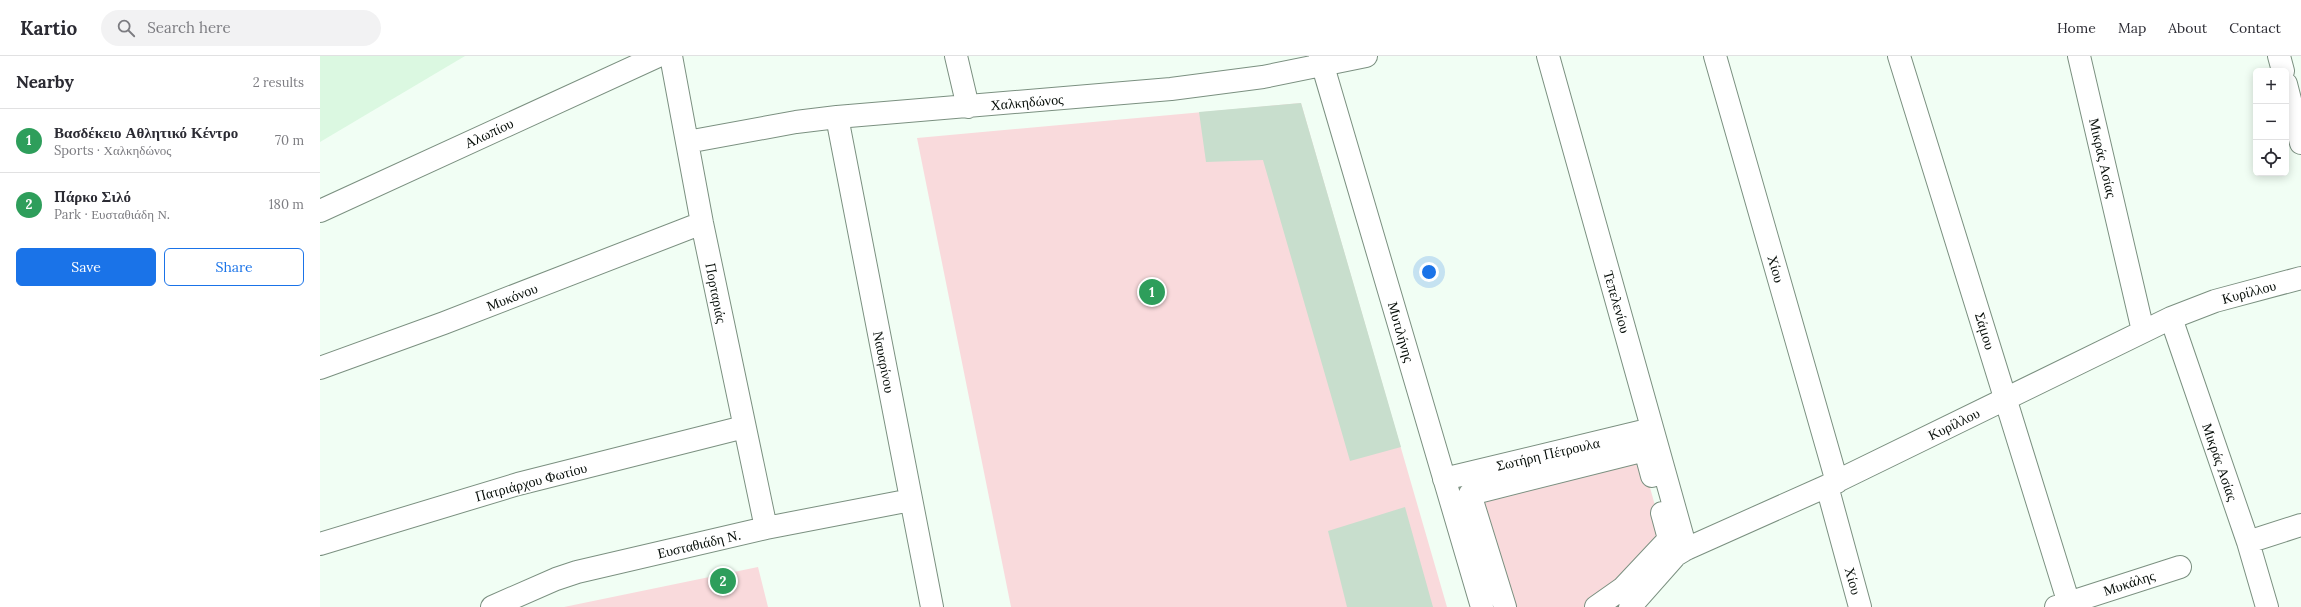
<!DOCTYPE html>
<html lang="en">
<head>
<meta charset="utf-8">
<style>
	:root { --surface:#fff; --page:#f2f2f3; --text:#2b2b33; --muted:#7c7c81; --line:#e1e1e2; --accent:#1a73e8 }
	body { margin:0; font-family:Lora,serif; background:var(--page); color:var(--text) }
	.controls { position:absolute; right:12px; top:12px; display:grid; overflow:hidden; border-radius:6px; box-shadow:0 2px 10px #0003 }
	.controls button { width:36px; height:36px; display:grid; place-items:center; padding:0; border:0; border-bottom:1px solid var(--line); background:var(--surface); color:var(--text); font:20px sans-serif }
	.you { position:absolute; left:1109px; top:216px; width:14px; height:14px; margin:-10px; border:3px solid #fff; border-radius:50%; background:#1a73e8; box-shadow:0 0 0 6px #1a73e833 }
	.badge { display:grid; place-items:center; width:26px; height:26px; border-radius:50%; background:var(--accent); color:#fff; font-size:13px; font-weight:700 }
	.pin { position:absolute; translate:-50% -50%; border:2px solid #fff; box-shadow:0 1px 4px #0006 }
	.list { margin:0; padding:0; list-style:none }
	h2 { display:flex; justify-content:space-between; align-items:center; height:52px; margin:0; padding:0 16px; font-size:17px }
	h2 small { font-size:13px; font-weight:400; color:var(--muted) }
	.list li { display:grid; grid-template-columns:26px 1fr auto; gap:12px; align-items:center; box-sizing:border-box; height:64px; padding:0 16px; border-top:1px solid var(--line) }
	.list b { display:block; font-size:15px; white-space:nowrap }
	.list p { margin:0; font-size:13px; white-space:nowrap; color:var(--muted) }
	.list em { font-size:13px; font-style:normal; color:var(--muted) }
	.actions { display:flex; gap:8px; padding:12px 16px }
	.actions a { flex:1; padding:9px 0; border:1px solid var(--accent); border-radius:6px; text-align:center; font-size:14px; color:var(--accent) }
	.actions .main { background:var(--accent); color:#fff }
	.icon { flex:none; width:22px; height:22px; fill:none; stroke:currentColor; stroke-width:2; stroke-linecap:round; stroke-linejoin:round }
	.map { position:relative; flex:none; width:1981px; height:551px; overflow:hidden }
	header { display:flex; align-items:center; gap:24px; box-sizing:border-box; height:56px; padding:0 20px; background:var(--surface); border-bottom:1px solid var(--line) }
	header strong { font-size:19px }
	nav { display:flex; gap:22px; margin-inline-start:auto; font-size:14px }
	.search { width:280px; height:36px; background:var(--page); display:flex; align-items:center; gap:10px; box-sizing:border-box; padding:0 14px; border-radius:22px; color:var(--muted); font-size:15px }
	main { display:flex }
	aside { flex:1; background:var(--surface) }
	.map>svg:first-child { display:block }
</style>
</head>
<body>
<header>
<strong>Kartio</strong>
<div class="search"><svg class="icon" aria-label="search" viewBox="0 0 24 24"><circle cx="10" cy="10" r="6"/><path d="M15 15l6 6"/></svg>Search here</div>
<nav><a>Home</a><a>Map</a><a>About</a><a>Contact</a></nav>
</header>
<main>
<aside>
<h2>Nearby<small>2 results</small></h2>
<ul class="list">
<li><span class="badge" style="background:#2e9e5b">1</span><div><b>Βασδέκειο Αθλητικό Κέντρο</b><p>Sports · Χαλκηδώνος</p></div><em>70 m</em></li>
<li><span class="badge" style="background:#2e9e5b">2</span><div><b>Πάρκο Σιλό</b><p>Park · Ευσταθιάδη Ν.</p></div><em>180 m</em></li>
</ul>
<div class="actions"><a class="main">Save</a><a>Share</a></div>
</aside>
<div class="map">
<svg width="1981" height="551" viewBox="0 0 1981 551">
	<rect width="100%" height="100%" fill="#f1fef4"/>
	<path fill="#dbf8e1" d="M0,0H145L0,86Z"/>
	<path fill="#f9dadc" d="M981,47L1127,551H691L597,82Z
		M1321,399L1344,482L1267,551H1190L1156,441Z
		M438,511L448,551H244Z"/>
	<path fill="#c8decd" d="M981,47L1081,391L1030,405L943,104L886,106L879,56Z
		M1085,451L1113,551H1027L1008,475Z"/>
	<g fill="none" stroke-linecap="round" stroke-linejoin="round">
		<defs>
			<path id="minor" d="M351,0L382,167L446,472
				M636,0L648,51
				M1000,0L1162,551
				M1228,0L1366,493
				M1395,0L1517,426
				M1579,0L1750,551
				M1759,0L1823,275
				M1959,0L1963,15
				M1966,28L1981,87
				M517,61L612,551
				M367,86L476,66L517,61L851,33L943,21L1046,0
				M0,155L338,0
				M1851,262L1928,486L1947,551
				M0,312L124,267L382,167
				M1124,423L1332,373
				M1507,430L1540,551
				M1928,486L1981,469
				M0,488L198,428L424,371
				M172,551L236,523L257,516L446,472L591,444
				M1185,551L1150,438L1325,394L1332,420
				M1276,551L1303,532L1349,483L1342,457
				M1310,551L1356,499L1366,493L1507,430L1851,262L1895,245L1981,222
				M1736,551L1860,511"/>
		</defs>
		<use href="#minor" stroke="#7b9080" stroke-width="24"/>
		<use href="#minor" stroke="#fff" stroke-width="22"/>
	</g>
	<g text-anchor="middle" stroke-width="3.5" stroke-linejoin="round" paint-order="stroke">
		<g font-size="14" fill="#060d08" stroke="#fff">
			<text transform="translate(707 46) rotate(-5)" y="5">Χαλκηδώνος</text>
			<text transform="translate(169 77) rotate(-25)" y="5">Αλωπίου</text>
			<text transform="translate(1783 102) rotate(77)" y="5">Μικράς Ασίας</text>
			<text transform="translate(1456 213) rotate(74)" y="5">Χίου</text>
			<text transform="translate(1929 236) rotate(-15)" y="5">Κυρίλλου</text>
			<text transform="translate(396 237) rotate(79)" y="5">Πορταριάς</text>
			<text transform="translate(192 241) rotate(-21)" y="5">Μυκόνου</text>
			<text transform="translate(1297 246) rotate(74)" y="5">Τεπελενίου</text>
			<text transform="translate(1665 275) rotate(73)" y="5">Σάμου</text>
			<text transform="translate(1081 276) rotate(74)" y="5">Μυτιλήνης</text>
			<text transform="translate(564 306) rotate(79)" y="5">Ναυαρίνου</text>
			<text transform="translate(1634 368) rotate(-26)" y="5">Κυρίλλου</text>
			<text transform="translate(1228 398) rotate(-13)" y="5">Σωτήρη Πέτρουλα</text>
			<text transform="translate(1900 406) rotate(71)" y="5">Μικράς Ασίας</text>
			<text transform="translate(211 426) rotate(-15)" y="5">Πατριάρχου Φωτίου</text>
			<text transform="translate(379 488) rotate(-13)" y="5">Ευσταθιάδη Ν.</text>
			<text transform="translate(1533 525) rotate(75)" y="5">Χίου</text>
			<text transform="translate(1809 527) rotate(-18)" y="5">Μυκάλης</text>
		</g>
	</g>
</svg>
<div class="controls">
<button>+</button>
<button>−</button>
<button><svg class="icon" aria-label="locate" viewBox="0 0 24 24"><circle cx="12" cy="12" r="6"/><path d="M12 2v4M12 18v4M2 12h4M18 12h4"/></svg></button>
</div>
<div class="you"></div>
<div class="pin badge" style="left:832px;top:236px;background:#2e9e5b">1</div>
<div class="pin badge" style="left:403px;top:525px;background:#2e9e5b">2</div>
</div>
</main>
</body>
</html>
